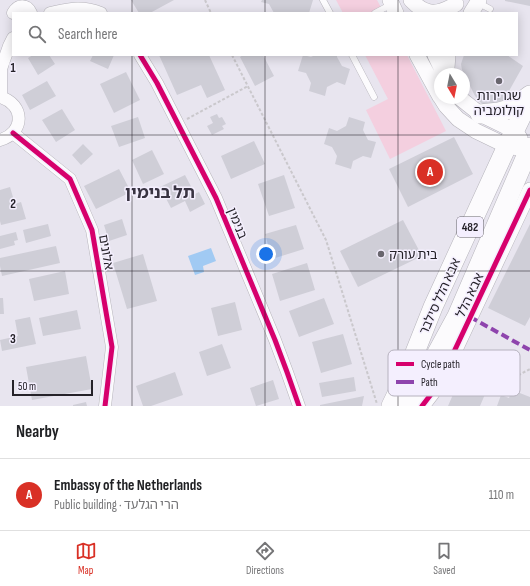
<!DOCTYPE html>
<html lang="en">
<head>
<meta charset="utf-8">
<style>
	:root { --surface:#fff; --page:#f2f2f2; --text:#202124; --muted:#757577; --line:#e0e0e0; --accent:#d93025 }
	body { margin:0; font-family:"Sofia Sans Condensed","Noto Sans Hebrew",sans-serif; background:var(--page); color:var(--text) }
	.compass { position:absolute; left:434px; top:68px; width:36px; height:36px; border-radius:50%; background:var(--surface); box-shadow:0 2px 10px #0003; rotate:170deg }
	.scale { position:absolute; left:12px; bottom:10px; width:81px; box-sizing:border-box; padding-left:4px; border:2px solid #252229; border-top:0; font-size:11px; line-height:14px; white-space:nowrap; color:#252229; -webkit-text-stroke:3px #f4effe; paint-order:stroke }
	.you { position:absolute; left:266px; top:254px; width:14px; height:14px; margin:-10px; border:3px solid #fff; border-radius:50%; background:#1a73e8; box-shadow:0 0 0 6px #1a73e833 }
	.badge { display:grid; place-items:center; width:26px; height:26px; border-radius:50%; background:var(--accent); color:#fff; font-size:13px; font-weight:700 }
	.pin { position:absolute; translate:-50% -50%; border:2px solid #fff; box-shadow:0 1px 4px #0006 }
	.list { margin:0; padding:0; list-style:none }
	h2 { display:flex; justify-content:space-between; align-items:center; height:52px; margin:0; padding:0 16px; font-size:17px }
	h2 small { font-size:13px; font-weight:400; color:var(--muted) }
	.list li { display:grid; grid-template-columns:26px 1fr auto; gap:12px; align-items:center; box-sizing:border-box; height:72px; padding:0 16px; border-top:1px solid var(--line) }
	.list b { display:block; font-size:15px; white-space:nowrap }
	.list p { margin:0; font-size:13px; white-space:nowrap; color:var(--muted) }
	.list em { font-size:13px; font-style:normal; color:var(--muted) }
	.icon { flex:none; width:22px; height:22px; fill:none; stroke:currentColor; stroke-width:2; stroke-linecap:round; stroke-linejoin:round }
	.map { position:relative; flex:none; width:530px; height:406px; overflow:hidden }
	.search { position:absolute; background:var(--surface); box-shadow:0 2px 10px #0003; left:12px; right:12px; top:12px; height:44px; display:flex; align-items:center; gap:10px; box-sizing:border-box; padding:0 14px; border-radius:0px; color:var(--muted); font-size:15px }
	.sheet { height:124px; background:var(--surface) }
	nav { display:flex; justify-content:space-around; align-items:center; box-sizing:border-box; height:56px; border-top:1px solid var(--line); background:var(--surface); font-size:11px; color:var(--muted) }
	nav a { display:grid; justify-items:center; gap:2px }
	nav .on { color:var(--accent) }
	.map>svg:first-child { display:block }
</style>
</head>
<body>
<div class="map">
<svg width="530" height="406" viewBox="0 0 530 406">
	<rect width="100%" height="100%" fill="#e8e5ef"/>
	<path fill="#f4cfdf" d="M336,0H377L384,13H343Z
		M365,55H407L446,131L390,159L366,110L388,99Z"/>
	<path fill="#a1caf3" d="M211,248L216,261L203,266L204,272L195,275L188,256Z"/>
	<path fill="#cfced7" d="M131,0H174L150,13H139Z
		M262,0H313L309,13H274L269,4L261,2Z
		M505,0H530V6L505,1Z
		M33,55H49L55,64L38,75L28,58Z
		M93,55H114L108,69L90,61Z
		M159,55H209L225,90L207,98L201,85L177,95Z
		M243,55H263L274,76L255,86L240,57Z
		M303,55L311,57L315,55H337V57L342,66L350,69L345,85L337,82L327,87L325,96L309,91L311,83L306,73L298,71Z
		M464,55H507L523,66L504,100L497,105H484L480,102L475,96L462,70L461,64Z
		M126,72L140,100L114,113L100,84Z
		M47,81L56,96L30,110L22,95Z
		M62,109L75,130L56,142L42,120Z
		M217,114L219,118L222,117L226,124L222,126L224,129L212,135L207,126L213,123L210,117Z
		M138,117L145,138L119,147L111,126Z
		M349,117L365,122L363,130L368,140L376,142L371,158L363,156L353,161L351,169L335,164L337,156L332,147L324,144L329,128L337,131L346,126Z
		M454,137L473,174L408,207L389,169Z
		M254,141L265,164L231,179L221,156Z
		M83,144L93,154L81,165L72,155Z
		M152,150L164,174L143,184L132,160Z
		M119,169L131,192L96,209L84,186Z
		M185,175L195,194L199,192L205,204L190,212L185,201L171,208L160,187Z
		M284,175L295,208L269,216L258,184Z
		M10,187L15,204L21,202L26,219L1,225L0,221V190Z
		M122,219L127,235L109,241L104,225Z
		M403,220L422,256L358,287L340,251Z
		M48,224L51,236L26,243L23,230Z
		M530,224V317L525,326L488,308Z
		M296,225L304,249L272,259L265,234Z
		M16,232L18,240L14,241L15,245L0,249V236Z
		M56,246L60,263L2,276L0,266V258Z
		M143,254L157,301L127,309L113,263Z
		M307,263L315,290L280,301L272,274Z
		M65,271L69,294L34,301L29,279Z
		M0,298H3L4,314H0Z
		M324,298L334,324L299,337L289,311Z
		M235,302L242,330L218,336L211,308Z
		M77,310L81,329L43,336L39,318Z
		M30,317L36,344L2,351L0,340L18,336L15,320Z
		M343,334L352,364L321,373L312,342Z
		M222,344L231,368L207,376L199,352Z
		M86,356L92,389L32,400L26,367Z
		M175,372L183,395L151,406H143L136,386Z
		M354,377L356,391L322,397L319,383Z
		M273,380L279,399L256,406L250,388Z
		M459,381L486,392L480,406H448Z
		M512,390L530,397V406H497L501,395L509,398Z
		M364,396L362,406H320V405Z
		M86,402L87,406H73V405Z"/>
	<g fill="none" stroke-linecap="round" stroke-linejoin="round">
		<defs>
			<path id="service" d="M323,0L330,13
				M477,2L490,9
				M375,13L392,4
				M352,55L374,97"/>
			<path id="minor" d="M13,13C18,4 27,4 31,13
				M50,13C69,9 81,5 101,13
				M140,55L157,83L216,198L275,340L287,372L299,406
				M0,97C25,104 25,133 0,140
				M1,97V69L9,46L13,38
				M13,133L70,179L92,230L112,347L105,406"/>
			<path id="tertiary" d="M390,0L396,13
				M411,0C426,16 438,15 456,4
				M471,13L479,0
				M417,55L440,97
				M435,55L444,74
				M448,74L447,68L448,55
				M441,98L446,106L458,119L476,131L507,146L529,150
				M460,98L480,114L515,131L520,138
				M422,406L432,393L444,373L530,190"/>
			<path id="primary" d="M480,114L499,112L513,108L530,95
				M391,406L406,375L433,307L507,146L530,99
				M408,406L457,316L530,147"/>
		</defs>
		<use href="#service" stroke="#b6b4bb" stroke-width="7"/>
		<use href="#minor" stroke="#b6b4bb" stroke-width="13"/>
		<use href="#tertiary" stroke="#b6b4bb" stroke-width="16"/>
		<use href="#primary" stroke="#b6b4bb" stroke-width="20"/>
		<path stroke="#cac8cc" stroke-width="2" stroke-dasharray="3 2" stroke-linecap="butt" d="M205,0L211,13
			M232,55L326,240L377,404
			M187,119L248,86
			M455,377L489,391L530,369"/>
		<use href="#service" stroke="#fcfbfd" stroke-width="6"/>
		<use href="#minor" stroke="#fcfbfd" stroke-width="12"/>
		<use href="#tertiary" stroke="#fcfbfd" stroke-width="15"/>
		<use href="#primary" stroke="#fcfbfd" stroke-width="19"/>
		<path stroke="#8e44ad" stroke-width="4" stroke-dasharray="8 4" stroke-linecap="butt" d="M470,317L530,350"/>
		<defs>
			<path id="cycleway" d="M140,55L157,83L216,198L275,340L287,372L299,406
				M13,133L70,179L92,230L112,347L105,406
				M422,406L432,393L444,373L530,190"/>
		</defs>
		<use href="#cycleway" stroke="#f4effe" stroke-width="8"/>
		<use href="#cycleway" stroke="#d6006c" stroke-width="5"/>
	</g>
	<path fill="none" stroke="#252229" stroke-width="1" stroke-opacity="0.55" d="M132,0V13M265,0V13M398,0V13M132,55V406M265,55V406M398,55V406M0,135H530M0,271H530"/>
	<g fill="#69666e" stroke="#f4effe" stroke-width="1.5">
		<circle cx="499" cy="81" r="4"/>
		<circle cx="381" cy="254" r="4"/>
	</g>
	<g text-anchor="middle" stroke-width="3" stroke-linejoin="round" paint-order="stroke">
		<rect fill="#f4effe" stroke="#636069" stroke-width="1" x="457" y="217" width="26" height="20" rx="3"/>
		<g font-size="12" font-weight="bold" fill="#252229">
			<text x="470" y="231">482</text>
		</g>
		<g font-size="13" fill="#252229" stroke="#f4effe">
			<text x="499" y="100">שגרירות<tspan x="499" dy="15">קולומביה</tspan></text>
			<text x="389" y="259" text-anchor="start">בית עורק</text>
		</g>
		<g font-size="13" fill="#252229" stroke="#f4effe">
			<text transform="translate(238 223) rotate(68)" y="5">בנימין</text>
			<text transform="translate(107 252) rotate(80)" y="5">אלונים</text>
			<text transform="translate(469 295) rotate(-65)" y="5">אבא הלל</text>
			<text transform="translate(439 296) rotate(-66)" y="5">אבא הלל סילבר</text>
		</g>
		<g font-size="17" font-weight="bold" fill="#393442" stroke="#f4effe">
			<text x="160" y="198">תל בנימין</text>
		</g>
	</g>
	<rect x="388" y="350" width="132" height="46" rx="6" fill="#f4effe" stroke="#b6b2be" stroke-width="1"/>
	<rect x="396" y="362" width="18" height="4" fill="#d6006c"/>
	<rect x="396" y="380" width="18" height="4" fill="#8e44ad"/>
	<g font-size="11" fill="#252229">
		<text x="421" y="368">Cycle path</text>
		<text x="421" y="386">Path</text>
	</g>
	<g font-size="13" text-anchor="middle" font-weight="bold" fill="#252229" stroke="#f4effe" stroke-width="3" stroke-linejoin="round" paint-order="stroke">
		<text x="13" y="72">1</text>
		<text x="13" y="208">2</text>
		<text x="13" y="343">3</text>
	</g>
</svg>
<svg class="compass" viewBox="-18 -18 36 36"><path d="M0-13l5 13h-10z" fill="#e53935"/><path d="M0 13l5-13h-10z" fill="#757577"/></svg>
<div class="scale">50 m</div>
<div class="you"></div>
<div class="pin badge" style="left:430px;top:172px">A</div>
<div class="search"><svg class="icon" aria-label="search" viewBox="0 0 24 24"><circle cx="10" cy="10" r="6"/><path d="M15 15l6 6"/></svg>Search here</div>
</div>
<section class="sheet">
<h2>Nearby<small></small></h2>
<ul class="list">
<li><span class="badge">A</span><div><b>Embassy of the Netherlands</b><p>Public building · הרי הגלעד</p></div><em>110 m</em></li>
</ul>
</section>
<nav>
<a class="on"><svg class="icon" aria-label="map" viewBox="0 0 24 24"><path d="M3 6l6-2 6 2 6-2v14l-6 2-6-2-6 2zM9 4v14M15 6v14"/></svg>Map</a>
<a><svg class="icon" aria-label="directions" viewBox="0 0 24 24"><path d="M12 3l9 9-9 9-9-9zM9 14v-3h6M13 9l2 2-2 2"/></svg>Directions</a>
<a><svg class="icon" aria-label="saved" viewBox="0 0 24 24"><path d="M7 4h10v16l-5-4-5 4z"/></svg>Saved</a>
</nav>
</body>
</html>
